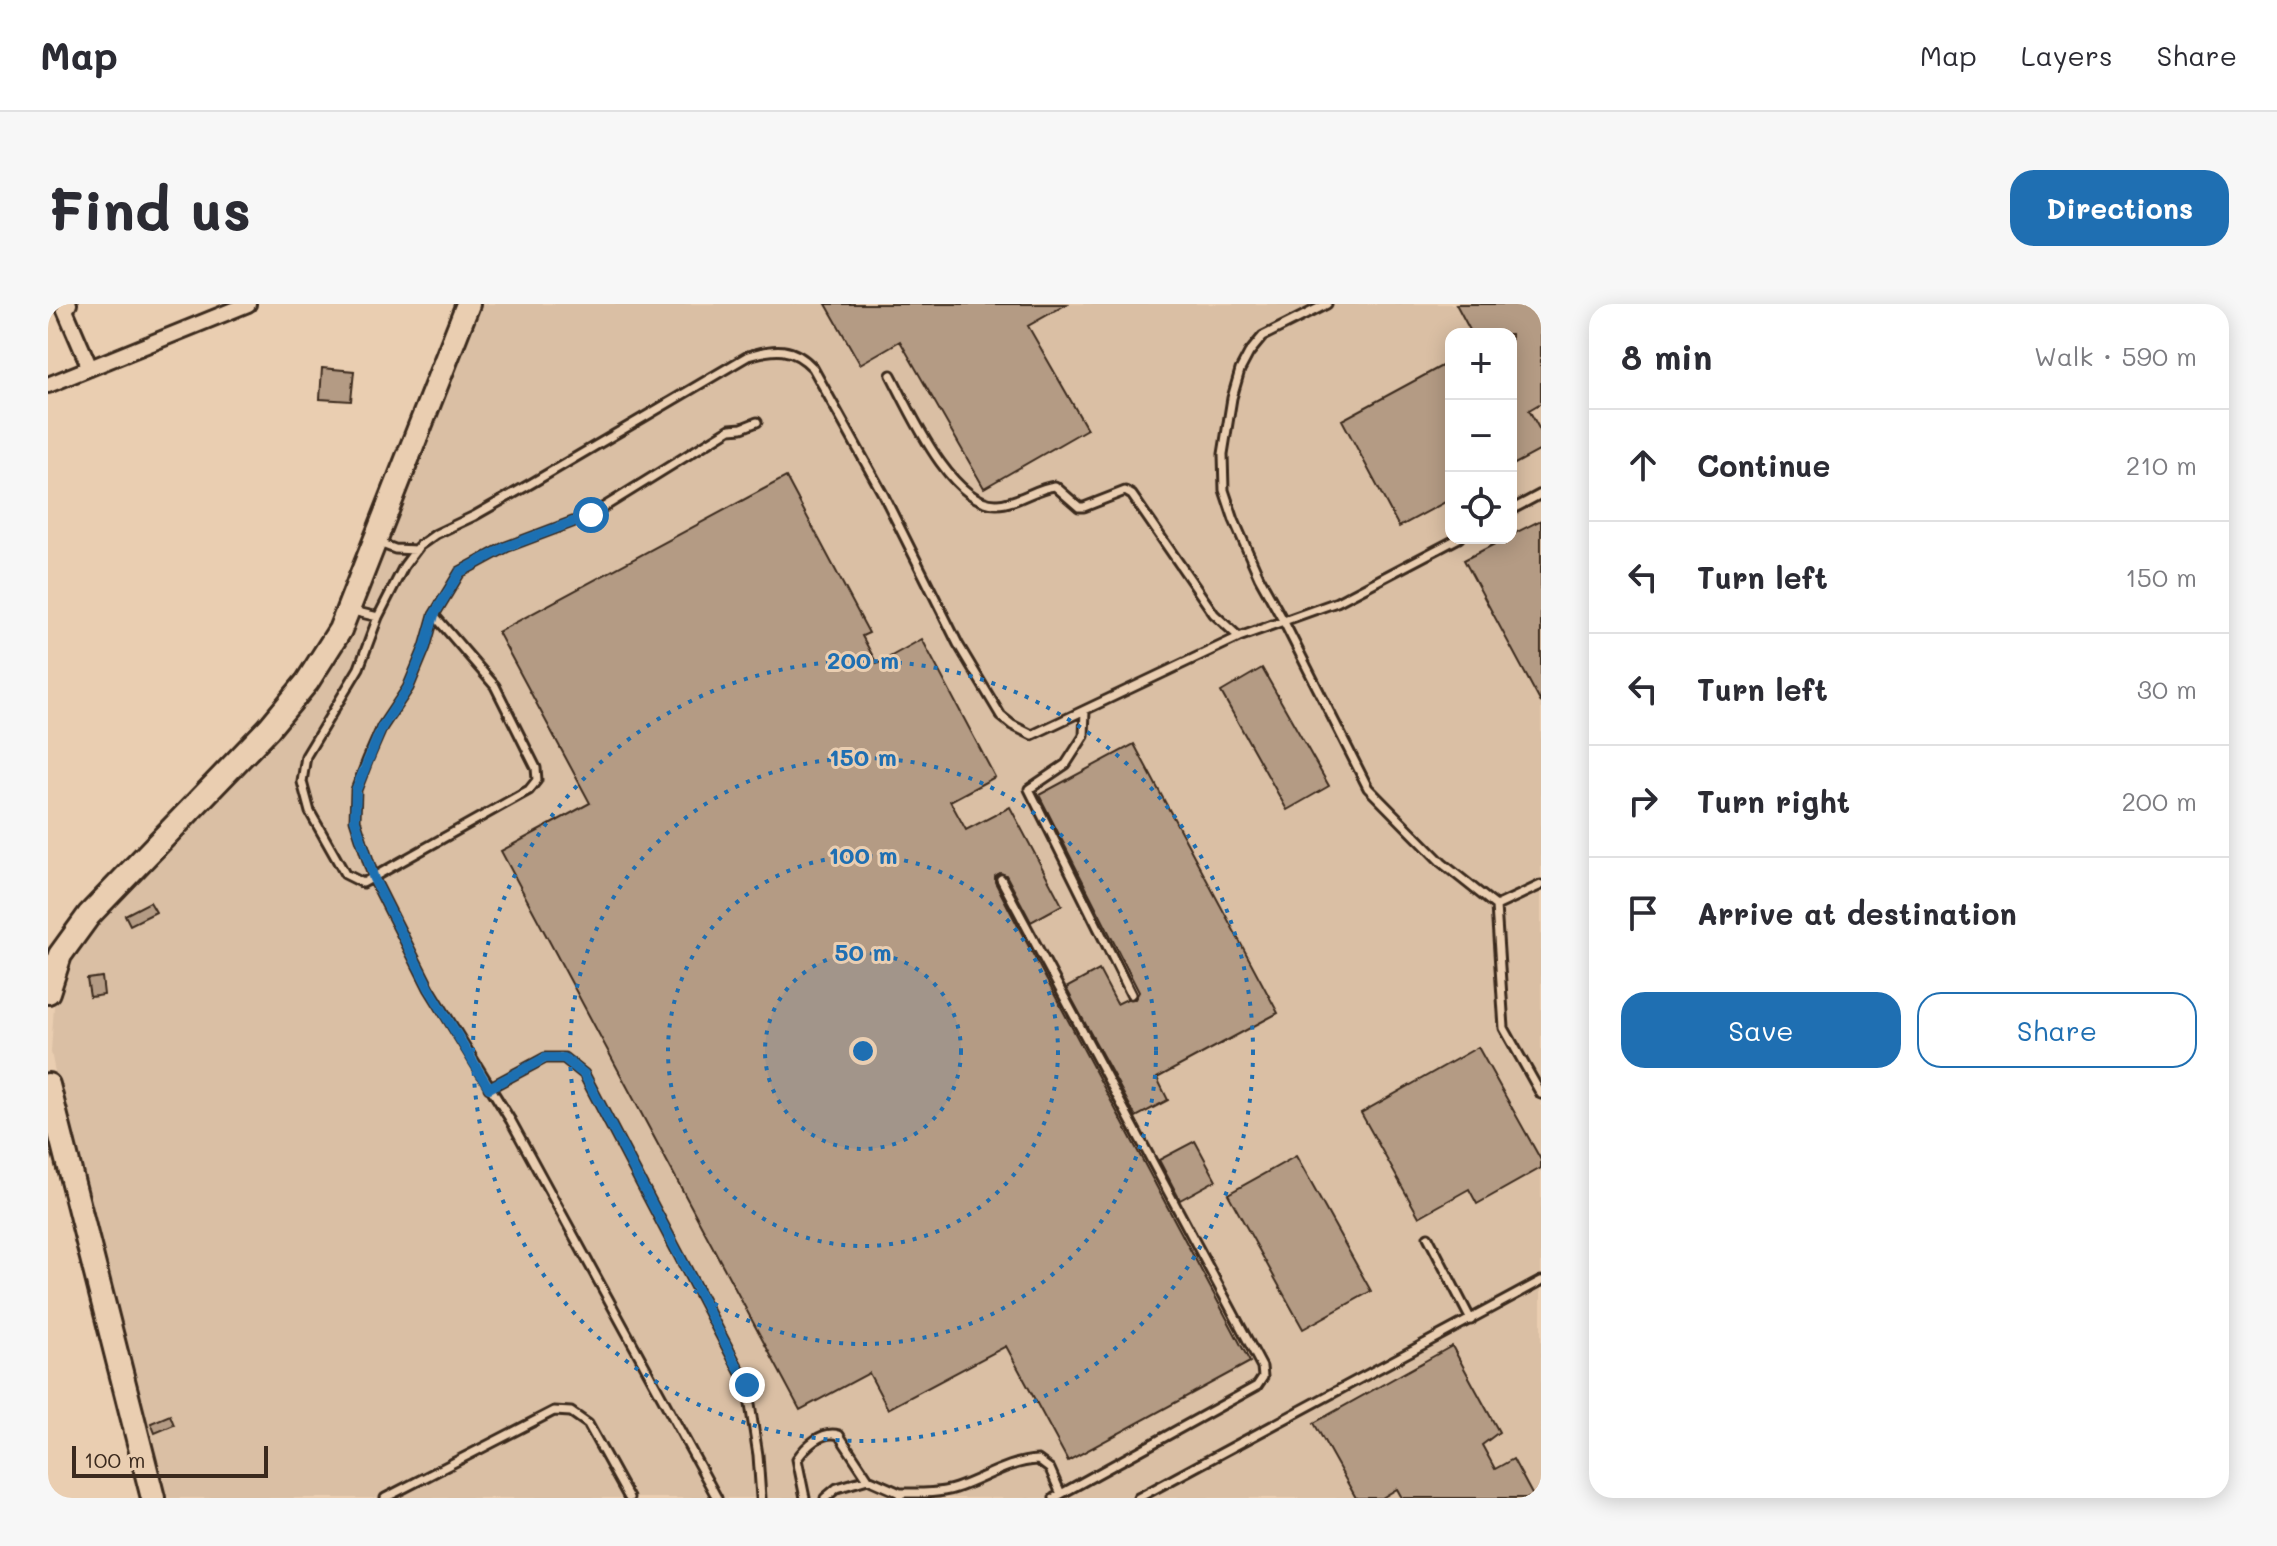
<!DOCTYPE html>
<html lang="en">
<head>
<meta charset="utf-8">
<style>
	:root { --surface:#fff; --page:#f7f7f7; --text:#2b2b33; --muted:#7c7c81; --line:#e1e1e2; --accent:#1f6fb2 }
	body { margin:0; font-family:Mali,sans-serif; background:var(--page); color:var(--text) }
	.controls { position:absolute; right:24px; top:24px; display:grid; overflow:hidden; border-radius:16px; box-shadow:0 4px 20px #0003 }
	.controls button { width:72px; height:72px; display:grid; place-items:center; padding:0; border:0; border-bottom:2px solid var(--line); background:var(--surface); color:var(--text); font:40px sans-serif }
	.scale { position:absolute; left:24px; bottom:20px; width:196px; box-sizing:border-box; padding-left:8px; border:4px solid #3b2a1e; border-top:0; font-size:22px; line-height:28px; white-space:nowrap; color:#3b2a1e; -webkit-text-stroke:6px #eaceb1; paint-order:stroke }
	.stop { position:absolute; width:24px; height:24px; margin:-18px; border:6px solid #1f6fb2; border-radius:50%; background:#fff }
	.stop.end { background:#1f6fb2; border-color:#fff; box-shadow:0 2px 8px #0008 }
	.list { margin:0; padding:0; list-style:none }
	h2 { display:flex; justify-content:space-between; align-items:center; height:104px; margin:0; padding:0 32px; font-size:34px }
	h2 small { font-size:26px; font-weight:400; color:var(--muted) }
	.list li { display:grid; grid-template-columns:52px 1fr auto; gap:24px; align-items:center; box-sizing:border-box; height:112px; padding:0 32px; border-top:2px solid var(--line) }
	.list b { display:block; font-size:30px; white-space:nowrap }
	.list em { font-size:26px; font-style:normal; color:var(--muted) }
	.actions { display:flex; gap:16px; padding:24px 32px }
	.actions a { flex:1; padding:18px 0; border:2px solid var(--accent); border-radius:24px; text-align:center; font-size:28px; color:var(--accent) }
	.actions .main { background:var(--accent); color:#fff }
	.icon { flex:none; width:44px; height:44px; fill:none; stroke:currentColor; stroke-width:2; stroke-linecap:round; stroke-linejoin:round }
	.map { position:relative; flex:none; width:1493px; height:1194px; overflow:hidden; border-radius:24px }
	header { display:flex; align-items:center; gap:48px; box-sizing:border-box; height:112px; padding:0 40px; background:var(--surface); border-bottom:2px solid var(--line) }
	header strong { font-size:38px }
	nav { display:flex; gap:44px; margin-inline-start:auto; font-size:28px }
	.intro { display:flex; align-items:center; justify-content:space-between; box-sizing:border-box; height:192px; padding:0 48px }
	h1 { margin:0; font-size:56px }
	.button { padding:20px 36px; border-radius:24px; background:var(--accent); color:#fff; font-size:28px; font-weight:700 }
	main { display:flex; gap:48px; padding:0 48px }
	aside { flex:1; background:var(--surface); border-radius:24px; box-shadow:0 4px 20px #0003 }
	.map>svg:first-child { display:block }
</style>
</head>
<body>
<header>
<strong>Map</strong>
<nav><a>Map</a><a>Layers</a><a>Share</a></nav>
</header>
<div class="intro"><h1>Find us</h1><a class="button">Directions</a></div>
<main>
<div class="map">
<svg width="1493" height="1194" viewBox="0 0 1493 1194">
	<rect width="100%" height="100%" fill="#eaceb1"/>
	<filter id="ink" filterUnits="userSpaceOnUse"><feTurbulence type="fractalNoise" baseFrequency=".0125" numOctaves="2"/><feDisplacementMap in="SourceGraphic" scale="16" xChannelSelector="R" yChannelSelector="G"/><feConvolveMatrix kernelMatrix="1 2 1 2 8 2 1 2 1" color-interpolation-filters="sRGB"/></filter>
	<g filter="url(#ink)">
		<path fill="#dabfa4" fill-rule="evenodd" d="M423,0H1493V1194H111L33,897L3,748L6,702L20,656L45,612L288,338ZM1403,30H1463V234H1403Z"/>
		<path fill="#b49b84" stroke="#3b2a1e" stroke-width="2" d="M778,0H1019L980,22L1039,125L936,184L852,37L812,60Z
			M1408,0H1493V99L1481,106L1493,128V146L1463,162V30H1424Z
			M1403,57V195L1351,223L1294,116Z
			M274,64L306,67L303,97L272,95Z
			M738,173L821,329L814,332L829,360L874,335L947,473L902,497L918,526L962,503L1014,601L983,618L958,571L952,569L947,572V578L971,624L1202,1058L1020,1157L958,1042L840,1105L821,1069L752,1106L453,547L542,499L450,328Z
			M1493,216V399L1416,256L1458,234H1463V231Z
			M1214,364L1281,482L1239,506L1173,388Z
			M1086,440L1230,709L1109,774L1120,796L1088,813L1018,684L1051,666L1069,700L1079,695H1087L1091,688L991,491Z
			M102,598L108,608L82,621L77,611Z
			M54,673L56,691L42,693L39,675Z
			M1430,743L1493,856V864L1429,900L1421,885L1371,913L1313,809Z
			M1147,837L1168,876L1132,896L1111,856Z
			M1248,852L1323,987L1255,1025L1180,890Z
			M1404,1042L1451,1128L1434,1141L1447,1165L1465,1155L1486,1194H1354L1349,1185L1334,1194H1308L1266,1119Z
			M122,1111L126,1121L107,1129L103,1119Z"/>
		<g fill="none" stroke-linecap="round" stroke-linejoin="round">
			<defs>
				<path id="service" d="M1279,0L1215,32L1201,49L1192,66L1184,94L1175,150L1176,186L1186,216L1211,273L1236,318L1320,484L1394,559L1448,602L1493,581
					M843,71C861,105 903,201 949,200C968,200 988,184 1007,182L1031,203H1036L1077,187L1084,191L1166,310L1191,333L1289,298L1411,234
					M1463,206L1493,190
					M331,239L347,245L368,246
					M305,307L330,313
					M386,311L447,382L488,464L489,476L481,486L315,579L297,570L262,508L254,478L258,452L311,364L330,313L356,262L371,242L388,230L426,212L484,179L700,52C726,44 745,42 765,64L836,192L910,340L953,412L964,421L984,431L1191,333
					M1037,407L1036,432L1018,460L981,485L1083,690
					M953,575L1214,1063L1215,1073L1209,1082L1013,1190
					M1448,602L1456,724L1493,790
					M441,784L497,754H516L536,770L699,1081L710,1151L713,1194
					M1380,933L1423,1016
					M852,1189C870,1189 890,1190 908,1184C935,1175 961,1157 990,1156L1002,1165L1013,1190L1006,1194
					M337,1194L506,1107L523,1108L540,1120L581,1194
					M669,1194L463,817L381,684L326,575L307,516L308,486L320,455L334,423L360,384L377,343L386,311L412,268L458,243L543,211L682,125L694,124L709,118
					M757,1194L749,1155C758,1142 774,1126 791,1131L820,1175
					M777,1194L789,1184L820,1175L852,1189V1192
					M1090,1194L1493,977"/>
				<path id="minor" d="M21,0L17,6L42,64
					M0,81L200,0"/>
				<path id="secondary" d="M0,688L12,651L41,611L221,424L259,378L292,326L420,0
					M0,781L105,1194"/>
			</defs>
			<use href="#service" stroke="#3b2a1e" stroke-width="13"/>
			<use href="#minor" stroke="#3b2a1e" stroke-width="20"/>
			<use href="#secondary" stroke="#3b2a1e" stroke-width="28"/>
			<use href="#service" stroke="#eaceb1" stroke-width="7"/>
			<use href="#minor" stroke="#eaceb1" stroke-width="14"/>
			<use href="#secondary" stroke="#eaceb1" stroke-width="22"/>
		</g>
	</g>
	<g fill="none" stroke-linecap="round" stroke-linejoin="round" filter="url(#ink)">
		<path stroke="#1f6fb2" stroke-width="10" d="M543,211L458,243L412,268L386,311L377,343L360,384L334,423L308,486L307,516L326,575L381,684L441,784L497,754H516L536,770L699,1081"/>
	</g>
	<circle cx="815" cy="747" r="98" fill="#1f6fb2" fill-opacity=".12"/>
	<g fill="none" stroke="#1f6fb2" stroke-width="4" stroke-dasharray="4 8">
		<circle cx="815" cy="747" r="98"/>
		<circle cx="815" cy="747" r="195"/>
		<circle cx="815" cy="747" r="293"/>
		<circle cx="815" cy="747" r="390"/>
	</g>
	<circle cx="815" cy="747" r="12" fill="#1f6fb2" stroke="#eaceb1" stroke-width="4"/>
	<g font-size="24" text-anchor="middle" font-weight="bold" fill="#1f6fb2" stroke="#eaceb1" stroke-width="6" stroke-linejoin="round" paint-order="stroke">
		<text x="815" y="365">200 m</text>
		<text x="815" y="462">150 m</text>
		<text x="815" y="560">100 m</text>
		<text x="815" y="657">50 m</text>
	</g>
</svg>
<div class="controls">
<button>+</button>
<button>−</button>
<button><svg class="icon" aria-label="locate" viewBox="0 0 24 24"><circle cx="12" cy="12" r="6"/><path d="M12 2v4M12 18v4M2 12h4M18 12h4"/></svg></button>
</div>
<div class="scale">100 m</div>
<div class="stop" style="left:543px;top:211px"></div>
<div class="stop end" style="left:699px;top:1081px"></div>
</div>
<aside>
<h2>8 min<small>Walk · 590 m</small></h2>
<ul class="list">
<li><svg class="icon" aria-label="ahead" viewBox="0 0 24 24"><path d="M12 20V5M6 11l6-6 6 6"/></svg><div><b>Continue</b></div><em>210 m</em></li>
<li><svg class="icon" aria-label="left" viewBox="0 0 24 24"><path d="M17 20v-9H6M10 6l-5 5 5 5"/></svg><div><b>Turn left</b></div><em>150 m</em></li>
<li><svg class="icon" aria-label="left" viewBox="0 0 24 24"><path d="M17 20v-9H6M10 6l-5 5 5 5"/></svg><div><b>Turn left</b></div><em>30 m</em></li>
<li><svg class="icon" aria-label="right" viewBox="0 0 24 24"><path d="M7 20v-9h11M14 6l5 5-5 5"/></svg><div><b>Turn right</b></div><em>200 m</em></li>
<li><svg class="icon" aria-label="arrive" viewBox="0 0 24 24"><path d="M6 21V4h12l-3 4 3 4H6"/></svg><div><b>Arrive at destination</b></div></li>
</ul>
<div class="actions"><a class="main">Save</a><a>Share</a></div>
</aside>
</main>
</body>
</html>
